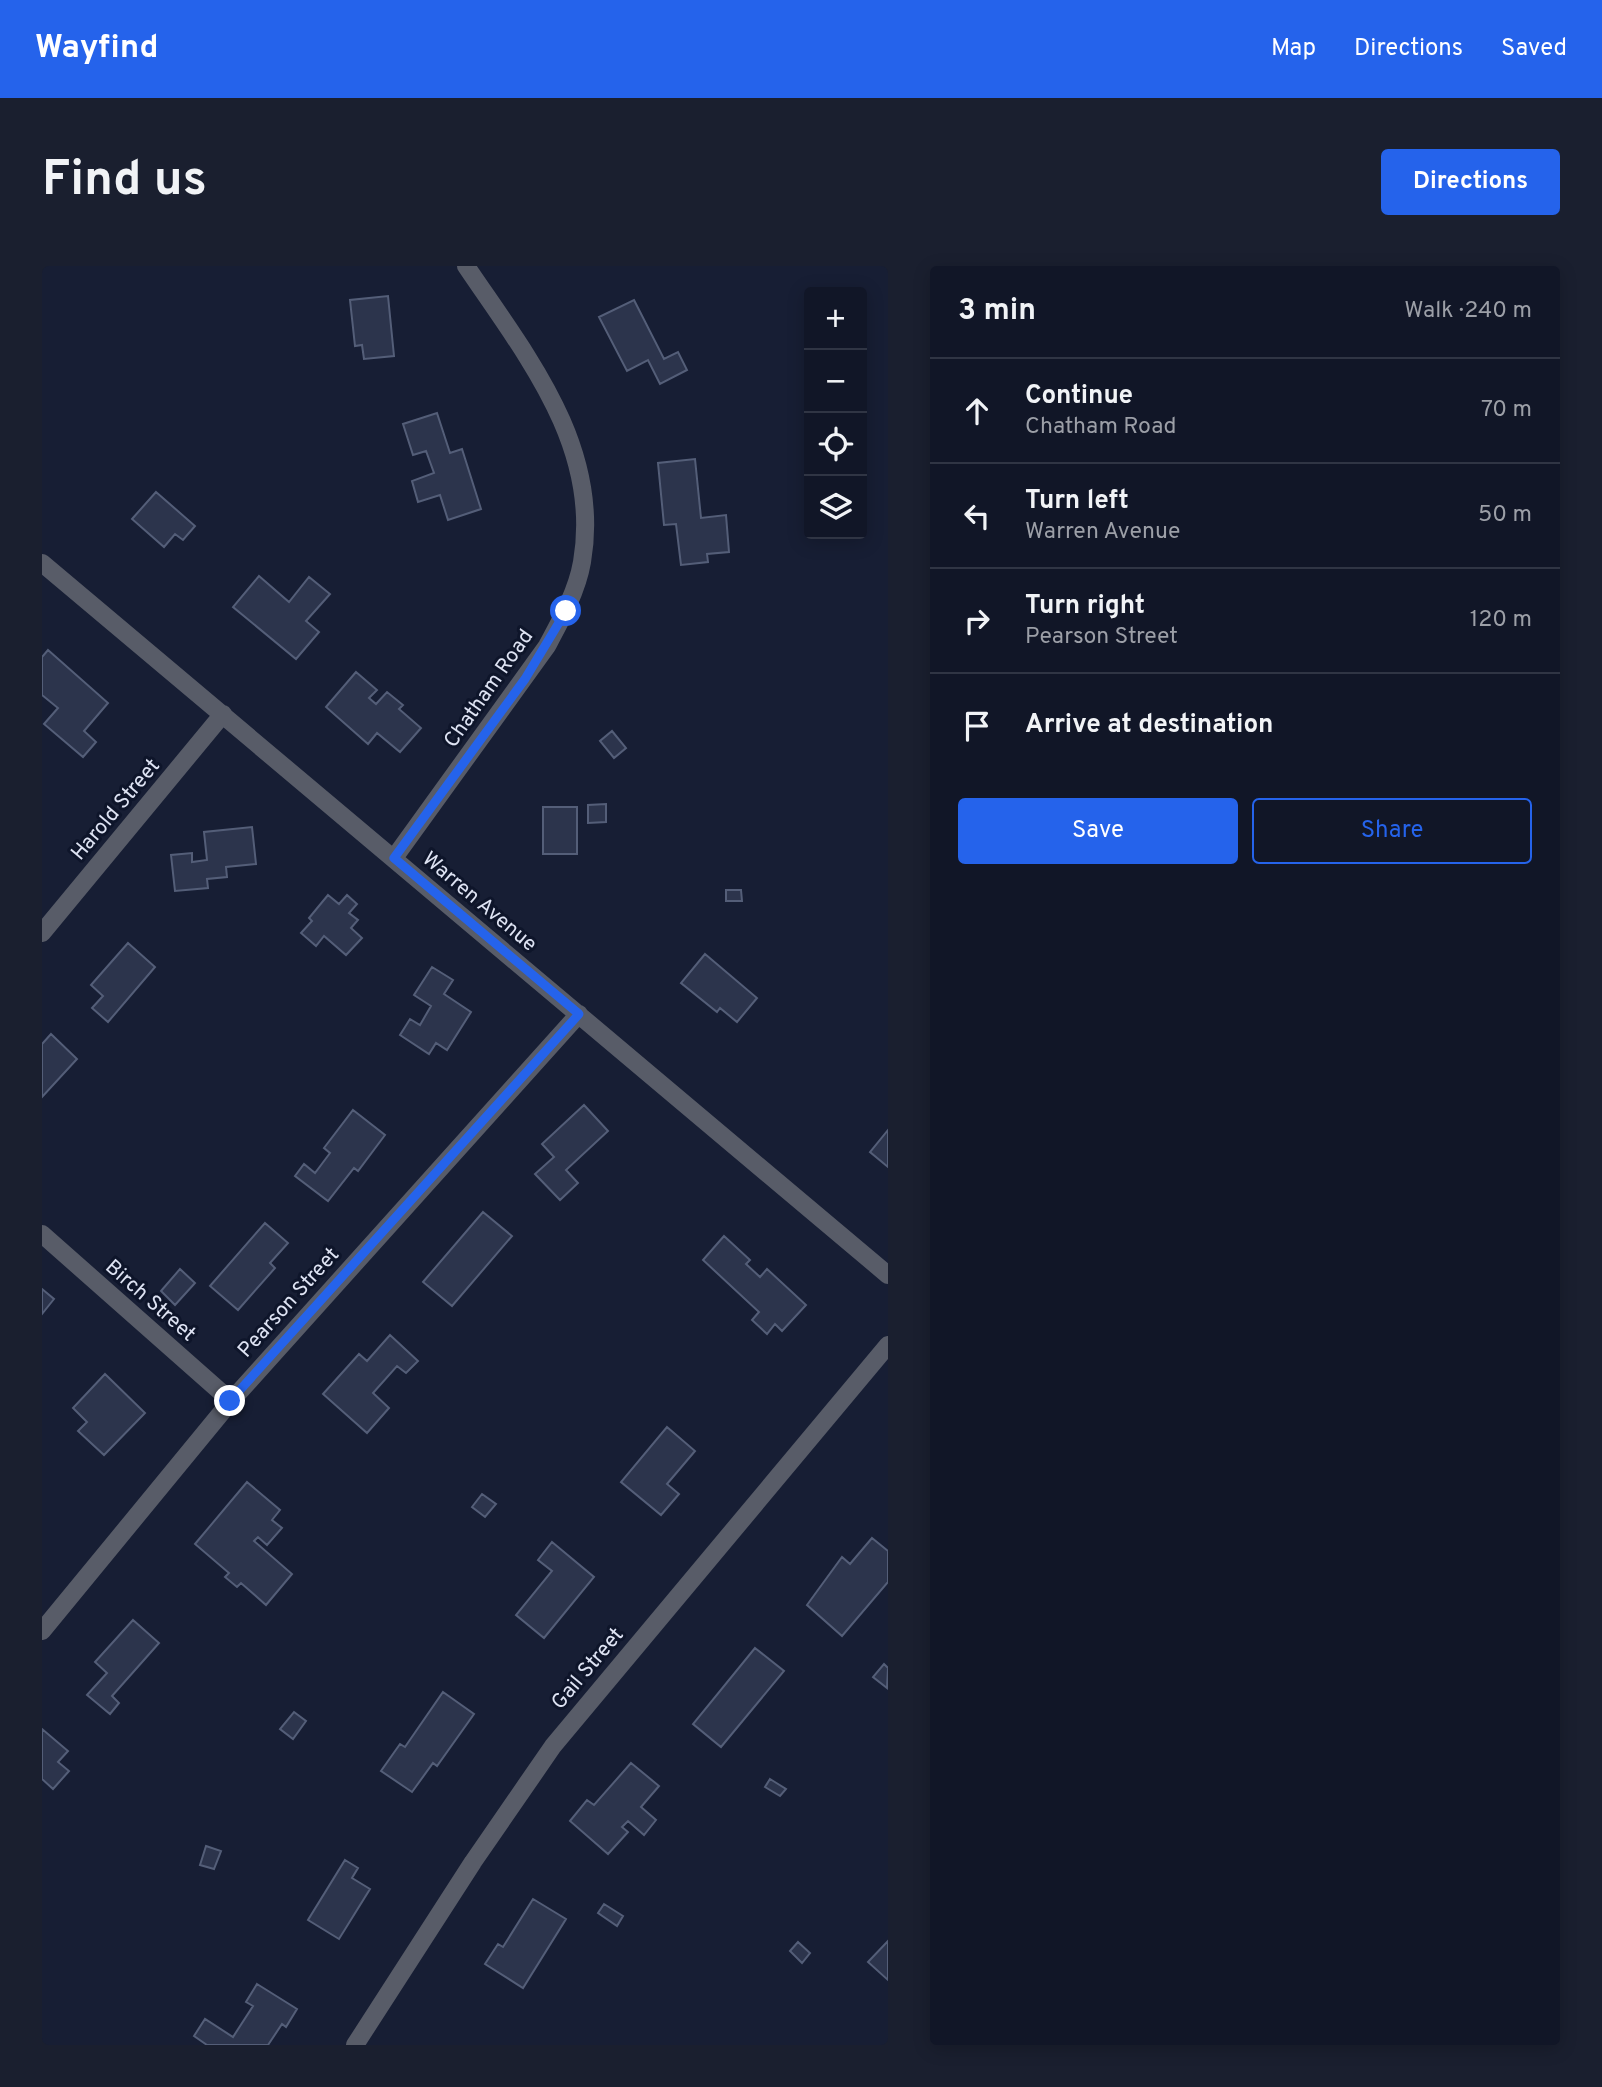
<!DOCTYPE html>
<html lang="en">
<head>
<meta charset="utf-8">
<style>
	:root { --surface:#111627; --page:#1a1f2f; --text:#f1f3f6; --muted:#9c9fa7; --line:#303544; --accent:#2563eb }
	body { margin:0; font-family:Overpass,sans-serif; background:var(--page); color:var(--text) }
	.controls { position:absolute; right:21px; top:21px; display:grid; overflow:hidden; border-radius:7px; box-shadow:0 4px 18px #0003 }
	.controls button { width:63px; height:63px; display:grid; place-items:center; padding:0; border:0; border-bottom:2px solid var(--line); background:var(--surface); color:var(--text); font:35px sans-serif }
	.stop { position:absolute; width:21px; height:21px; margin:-16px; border:5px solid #2563eb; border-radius:50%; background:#fff }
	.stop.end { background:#2563eb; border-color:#fff; box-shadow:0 2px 7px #0008 }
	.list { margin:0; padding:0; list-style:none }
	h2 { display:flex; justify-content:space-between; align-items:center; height:91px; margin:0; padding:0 28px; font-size:30px }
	h2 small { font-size:23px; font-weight:400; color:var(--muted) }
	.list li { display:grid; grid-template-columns:46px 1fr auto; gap:21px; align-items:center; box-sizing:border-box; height:105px; padding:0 28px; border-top:2px solid var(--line) }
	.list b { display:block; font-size:26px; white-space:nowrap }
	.list p { margin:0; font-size:23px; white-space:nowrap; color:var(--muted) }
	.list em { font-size:23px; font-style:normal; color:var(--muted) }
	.actions { display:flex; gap:14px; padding:21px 28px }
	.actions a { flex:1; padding:16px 0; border:2px solid var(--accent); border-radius:7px; text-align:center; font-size:24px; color:var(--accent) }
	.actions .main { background:var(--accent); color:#fff }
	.icon { flex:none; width:38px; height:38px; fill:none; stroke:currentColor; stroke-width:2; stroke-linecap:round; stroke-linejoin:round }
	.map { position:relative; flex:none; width:846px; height:1779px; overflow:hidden; border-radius:7px }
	header { display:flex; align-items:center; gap:42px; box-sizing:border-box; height:98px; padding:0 35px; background:var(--accent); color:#fff }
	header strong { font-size:33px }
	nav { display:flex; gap:38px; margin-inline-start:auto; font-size:24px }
	.intro { display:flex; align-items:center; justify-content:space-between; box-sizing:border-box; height:168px; padding:0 42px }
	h1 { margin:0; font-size:49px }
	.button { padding:18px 32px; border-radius:7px; background:var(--accent); color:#fff; font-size:24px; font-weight:700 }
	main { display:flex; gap:42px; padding:0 42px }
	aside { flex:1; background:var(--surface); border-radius:7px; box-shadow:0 4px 18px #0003 }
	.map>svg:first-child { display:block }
</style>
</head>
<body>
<header>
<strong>Wayfind</strong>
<nav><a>Map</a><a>Directions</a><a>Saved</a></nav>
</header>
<div class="intro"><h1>Find us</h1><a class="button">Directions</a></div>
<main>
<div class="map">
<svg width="846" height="1779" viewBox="0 0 846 1779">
	<rect width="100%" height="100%" fill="#171e34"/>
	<path fill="#2c344c" stroke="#545e78" stroke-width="2" d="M346,30L352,90L322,93L320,79L313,80L308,34Z
		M592,34L622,93L636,86L645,104L618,118L606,94L585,105L557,51Z
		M395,147L408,187L420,183L439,243L406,254L398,229L376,236L370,215L392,207L384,185L371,189L361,158Z
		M653,193L659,252L684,249L687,286L665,288L666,296L639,299L634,258L622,259L616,197Z
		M114,226L153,260L141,274L133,268L122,281L90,253Z
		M217,310L247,336L267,311L288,328L264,355L277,366L254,393L191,341Z
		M6,384L66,437L42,465L54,476L41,491L2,458L16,442L0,429V391Z
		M314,406L335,424L327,432L334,438L345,426L361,439L357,443L379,462L358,486L335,467L326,478L284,441Z
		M570,465L584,482L572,492L558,475Z
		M564,538V556L546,557V539Z
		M501,541H535V588H501Z
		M210,561L214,598L184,601L185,611L165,613L166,622L133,625L129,589L150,587V596L165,594L162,566Z
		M684,624H699L700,635H684Z
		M286,629L297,638L305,629L315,638L307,647L316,654L309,662L320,672L304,689L282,670L274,680L259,667L270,655L267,652Z
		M86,677L113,701L66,756L50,742L61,730L49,719Z
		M663,688L715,732L695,756L678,742L675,746L639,717Z
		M390,701L411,714L402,728L429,746L405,784L394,777L387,788L358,769L368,753L378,759L389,740L372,729Z
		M9,768L35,793L0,831V778Z
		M542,839L566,865L524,904L536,917L518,934L493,908L512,891L500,878Z
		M311,844L343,869L316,905L312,902L286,935L253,910L262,898L273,907L288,887L282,882Z
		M846,864V901L828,886Z
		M441,946L470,970L410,1040L381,1016Z
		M223,957L246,977L228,997L233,1002L196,1044L168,1020Z
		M682,970L708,994L704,998L718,1011L725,1003L764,1039L740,1065L733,1058L725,1068L710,1054L717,1046L661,994Z
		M138,1003L153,1017L133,1039L119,1025Z
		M0,1023L12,1033L0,1048Z
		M348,1069L376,1095L364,1107L355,1100L331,1127L347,1142L325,1167L281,1128L317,1088L325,1095Z
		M63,1108L103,1147L62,1189L36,1165L45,1156L31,1142Z
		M625,1161L653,1185L625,1218L637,1228L619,1249L579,1216Z
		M205,1216L238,1244L230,1254L240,1262L225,1279L216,1271L212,1275L250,1308L224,1339L199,1317L195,1321L183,1311L187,1307L153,1278Z
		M440,1228L454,1238L443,1251L430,1241Z
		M830,1272L846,1285V1316L800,1370L765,1339L800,1291L808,1298Z
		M510,1276L552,1311L502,1372L474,1349L510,1305L496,1294Z
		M91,1354L117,1377L70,1430L77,1437L68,1448L45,1429L65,1407L53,1396Z
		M713,1382L742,1405L679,1481L651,1458Z
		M842,1398L846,1402L845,1422L831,1411Z
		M401,1426L432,1448L395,1500L391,1497L370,1526L339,1505L358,1478L363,1481Z
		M252,1446L264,1455L251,1473L238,1463Z
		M0,1463L26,1485L16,1496L27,1505L11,1523L0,1513Z
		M589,1497L617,1520L599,1541L614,1554L602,1569L586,1555L580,1561L586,1566L566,1588L528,1555L545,1534L552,1539Z
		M728,1513L744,1523L738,1530L723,1521Z
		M164,1580L179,1585L172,1603L158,1599Z
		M303,1594L316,1602L310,1612L328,1623L297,1673L266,1654Z
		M491,1633L524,1653L481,1722L443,1698L456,1678L461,1681Z
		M562,1638L581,1650L575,1660L556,1647Z
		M846,1675V1714L826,1696Z
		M756,1676L768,1687L760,1697L748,1685Z
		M215,1718L255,1743L244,1761L240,1758L226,1779H165L152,1770L163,1753L191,1771L211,1740L204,1736Z"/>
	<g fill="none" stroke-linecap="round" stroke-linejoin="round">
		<path stroke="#585c68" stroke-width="18" d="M0,297L846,1009
			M352,592L505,380C519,354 535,325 540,296C560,181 484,89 424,0
			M0,667L181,448
			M0,968L189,1135
			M0,1365L189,1135L537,748
			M313,1779L431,1596L511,1480L846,1079"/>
	</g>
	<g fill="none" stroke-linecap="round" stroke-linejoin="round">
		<path stroke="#2563eb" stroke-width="9" d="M188,1135L537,748L352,592L483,413L524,345"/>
	</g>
	<g text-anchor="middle" stroke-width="6" stroke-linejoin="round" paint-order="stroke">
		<g font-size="21" fill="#dee3f3" stroke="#0e152a">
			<text transform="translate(446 422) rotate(-55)" y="7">Chatham Road</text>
			<text transform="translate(73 543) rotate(-50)" y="7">Harold Street</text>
			<text transform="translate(438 635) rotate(40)" y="7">Warren Avenue</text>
			<text transform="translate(109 1034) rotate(41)" y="7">Birch Street</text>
			<text transform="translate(246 1036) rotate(-48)" y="7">Pearson Street</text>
			<text transform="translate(545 1402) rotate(-50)" y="7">Gail Street</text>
		</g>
	</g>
</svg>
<div class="controls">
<button>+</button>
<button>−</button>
<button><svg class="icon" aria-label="locate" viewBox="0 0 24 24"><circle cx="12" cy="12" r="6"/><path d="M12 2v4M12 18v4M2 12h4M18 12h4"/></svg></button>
<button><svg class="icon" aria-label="layers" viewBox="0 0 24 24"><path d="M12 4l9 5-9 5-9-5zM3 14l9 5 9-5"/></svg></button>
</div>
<div class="stop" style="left:524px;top:345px"></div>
<div class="stop end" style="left:188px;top:1135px"></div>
</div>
<aside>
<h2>3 min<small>Walk · 240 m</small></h2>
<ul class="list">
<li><svg class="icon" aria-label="ahead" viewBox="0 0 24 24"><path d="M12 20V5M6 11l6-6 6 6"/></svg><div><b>Continue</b><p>Chatham Road</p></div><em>70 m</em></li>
<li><svg class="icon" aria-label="left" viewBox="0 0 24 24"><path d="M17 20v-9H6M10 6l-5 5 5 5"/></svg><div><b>Turn left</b><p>Warren Avenue</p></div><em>50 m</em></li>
<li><svg class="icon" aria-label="right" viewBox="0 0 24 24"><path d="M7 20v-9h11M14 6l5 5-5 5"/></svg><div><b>Turn right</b><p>Pearson Street</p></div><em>120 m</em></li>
<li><svg class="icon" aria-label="arrive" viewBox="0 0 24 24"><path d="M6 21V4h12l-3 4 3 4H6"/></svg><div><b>Arrive at destination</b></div></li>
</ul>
<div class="actions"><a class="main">Save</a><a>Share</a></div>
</aside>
</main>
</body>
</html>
